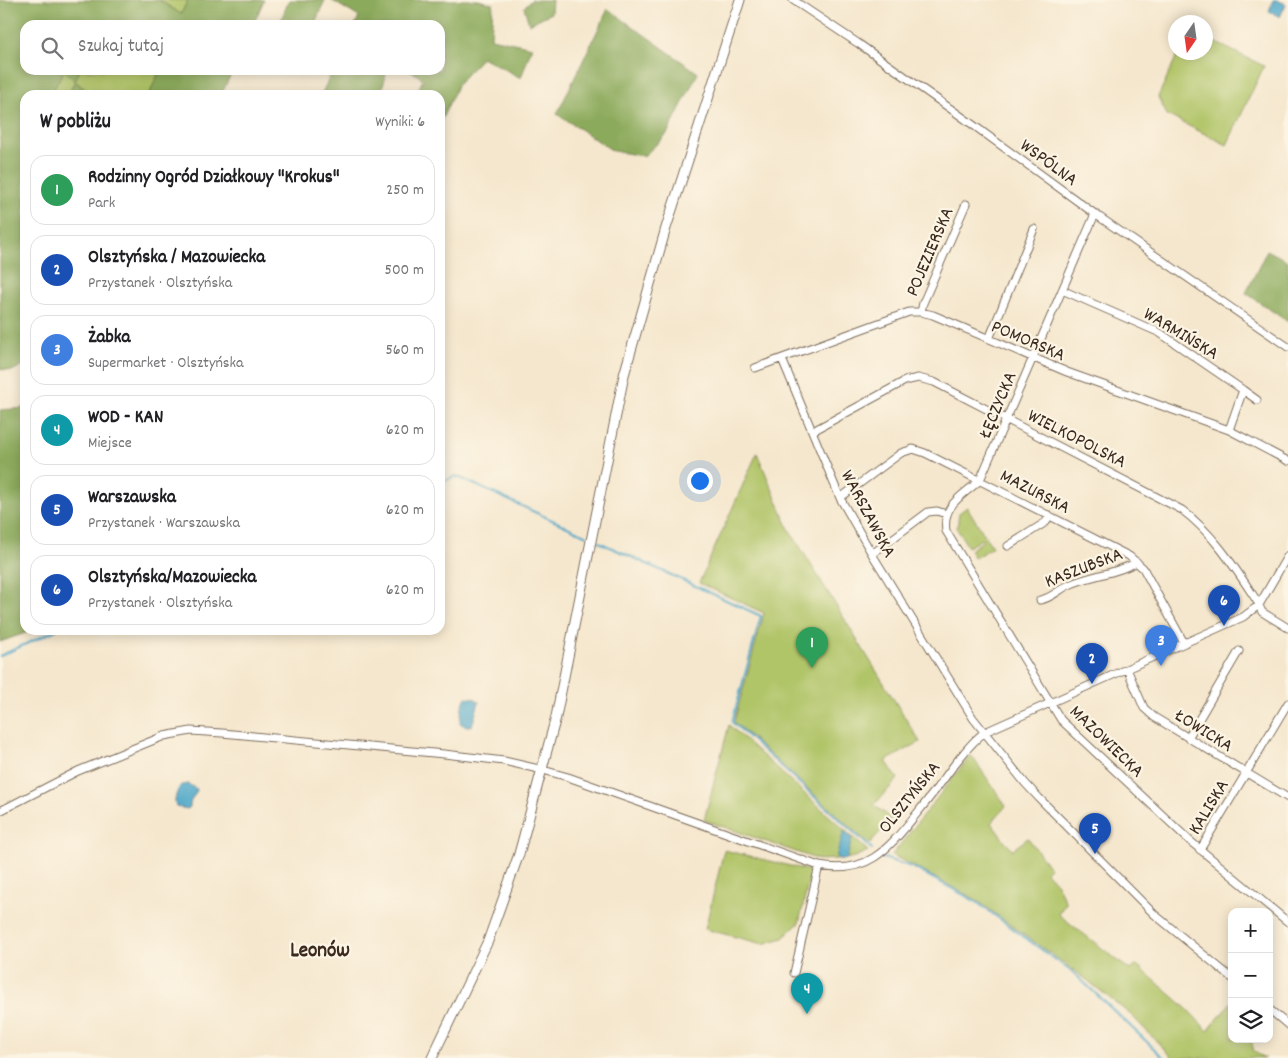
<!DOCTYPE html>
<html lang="pl">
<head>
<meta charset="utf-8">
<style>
	:root { --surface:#fff; --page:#f2f2f2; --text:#202124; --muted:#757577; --line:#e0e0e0; --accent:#0f766e }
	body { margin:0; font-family:Dekko,sans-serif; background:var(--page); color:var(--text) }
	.controls { position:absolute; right:15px; bottom:15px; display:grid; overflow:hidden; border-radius:10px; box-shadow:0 2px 12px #0003 }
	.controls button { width:45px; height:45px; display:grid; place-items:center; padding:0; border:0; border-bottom:1px solid var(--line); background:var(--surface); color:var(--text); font:25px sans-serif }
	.compass { position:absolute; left:1168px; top:15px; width:45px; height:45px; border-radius:50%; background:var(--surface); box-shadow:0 2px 12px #0003; rotate:193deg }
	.you { position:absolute; left:699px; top:480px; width:18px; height:18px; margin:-12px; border:4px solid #fff; border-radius:50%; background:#1a73e8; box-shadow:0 0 0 8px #1a73e833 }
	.badge { display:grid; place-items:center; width:32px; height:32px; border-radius:50%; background:var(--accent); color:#fff; font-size:16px; font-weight:700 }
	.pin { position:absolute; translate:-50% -41px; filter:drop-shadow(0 1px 2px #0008) }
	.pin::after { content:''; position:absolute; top:26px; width:18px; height:15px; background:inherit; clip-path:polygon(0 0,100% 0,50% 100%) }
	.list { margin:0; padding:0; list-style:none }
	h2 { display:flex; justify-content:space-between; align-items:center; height:65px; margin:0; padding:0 20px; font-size:21px }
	h2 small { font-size:16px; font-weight:400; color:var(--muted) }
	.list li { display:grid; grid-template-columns:32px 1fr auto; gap:15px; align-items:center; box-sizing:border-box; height:70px; margin:0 10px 10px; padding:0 10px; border:1px solid var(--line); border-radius:15px }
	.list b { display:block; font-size:19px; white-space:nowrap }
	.list p { margin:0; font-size:16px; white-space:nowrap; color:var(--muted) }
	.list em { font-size:16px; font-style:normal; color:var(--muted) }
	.icon { flex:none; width:28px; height:28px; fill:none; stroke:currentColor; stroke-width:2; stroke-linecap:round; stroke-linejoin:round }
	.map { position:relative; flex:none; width:1288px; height:1058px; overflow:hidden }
	.search { position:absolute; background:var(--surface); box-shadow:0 2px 12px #0003; left:20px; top:20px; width:425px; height:55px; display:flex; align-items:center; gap:12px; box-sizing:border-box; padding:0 18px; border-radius:15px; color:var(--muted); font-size:19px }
	.panel { position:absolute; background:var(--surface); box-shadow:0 2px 12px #0003; left:20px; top:90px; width:425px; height:545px; border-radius:15px }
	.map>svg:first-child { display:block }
</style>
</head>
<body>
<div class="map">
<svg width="1288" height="1058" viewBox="0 0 1288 1058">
	<rect width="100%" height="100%" fill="#fcf5e5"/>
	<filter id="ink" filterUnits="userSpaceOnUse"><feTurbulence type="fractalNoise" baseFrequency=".02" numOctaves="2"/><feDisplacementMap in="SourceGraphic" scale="10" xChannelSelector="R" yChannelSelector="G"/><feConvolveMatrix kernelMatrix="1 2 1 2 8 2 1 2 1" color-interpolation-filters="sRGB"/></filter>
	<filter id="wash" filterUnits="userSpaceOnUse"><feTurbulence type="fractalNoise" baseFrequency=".0096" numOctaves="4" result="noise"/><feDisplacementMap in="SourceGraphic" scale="20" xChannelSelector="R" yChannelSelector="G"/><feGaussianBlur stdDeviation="1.12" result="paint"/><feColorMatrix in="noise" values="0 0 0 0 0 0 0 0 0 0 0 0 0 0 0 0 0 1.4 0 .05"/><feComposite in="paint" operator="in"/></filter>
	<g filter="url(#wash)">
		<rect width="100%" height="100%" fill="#f5e7cd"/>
		<path fill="#b0c468" stroke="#767743" d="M159,0H188L181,14Z
			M1206,38L1264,66L1227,145L1167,115L1158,97L1178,53L1206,52Z
			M64,70L75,80L80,70H160L149,95H92L75,81L68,95H51Z
			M757,453L789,529L920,742L886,761L898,779L874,805L892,819L869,844L734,722L764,613L699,583Z
			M967,507L992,547L975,558L970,550L983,541L982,539L968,547L957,529L959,513Z
			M729,725L868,851L852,858L819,860L704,820Z
			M971,755L1006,806L991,823L1012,850L1028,838L1050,868L1046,872L1057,884L1066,903L1058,914L1130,970L1137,965L1185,1007L1208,1031L1232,1001V1039H1251L1254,1052L1265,1058H1173L1131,1015L1087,980L975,899L892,855Z
			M724,850L811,871L799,923L783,938L763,944L705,929Z"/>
		<path fill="#8caa5c" stroke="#646a3d" d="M0,0H159L181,14L188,0H264L253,25H25V70H80L75,81L92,95H68L75,81L64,70L51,95H25V364L12,371L0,369Z
			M289,0H325L314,25H279Z
			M331,0H478L493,4L491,38L532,47L521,78L482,57L458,84L440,123V95H416L423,79L410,70H440V25H355L359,17Z
			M531,0H552L551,13L529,24L524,7Z
			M608,9L698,73L667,134L644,156L613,151L557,114Z
			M160,70H233L221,95H149Z
			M333,70H387L381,95H321Z
			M1267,250L1288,261V322L1246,293Z
			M25,408V630H34L0,642V410Z"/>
		<path fill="#4aa5c8" stroke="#426873" d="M1273,0H1277L1286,4L1280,17L1269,11Z
			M466,697L476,699L479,702L472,726H465L460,723L462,706Z
			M188,784L197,789C197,796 190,796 190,807L188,809L176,807C173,801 177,790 181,785Z
			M844,831L852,838L847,859L841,860L836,857Z"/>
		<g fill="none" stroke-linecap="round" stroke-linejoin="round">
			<path stroke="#4aa5c8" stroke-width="2" d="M440,483L456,476L587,536
				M599,542L761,616L732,722L872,849
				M0,656L56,630
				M880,857L912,867L975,901L1075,974L1164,1058"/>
		</g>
	</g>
	<g filter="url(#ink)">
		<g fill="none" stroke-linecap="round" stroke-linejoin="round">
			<defs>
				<path id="minor" d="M793,0L859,44L965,119L1095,214L1288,347
					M1095,214L980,480C963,496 942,504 946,531L1061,720L1190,841L1288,922
					M1062,290L1160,333L1243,390L1229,430
					M921,312L923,303L966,204
					M989,339L1034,229
					M782,359L840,498L872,554L973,718L1025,783L1039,798L1154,914L1232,978
					M755,368L909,312H921L933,315L1067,372L1229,430L1288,461
					M1243,390L1257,400
					M813,431L905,381L918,378L934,382L1182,510C1214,534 1235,568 1257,601L1262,612L1288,628
					M840,498L901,453L913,449L925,453L1129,556L1143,568L1184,643
					M1008,546L1046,522L1049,515
					M872,554L928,512L937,511L946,514
					M1040,600C1052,598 1058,590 1069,585C1091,575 1116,574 1137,562
					M1127,669L1144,708L1154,717L1288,798
					M1188,738L1239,651
					M0,811L78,771L164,736L191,731L222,733L444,754L504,761L543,770L568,777L819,866C867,875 887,850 914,817C928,800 941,783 954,765C964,753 972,741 985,732L1243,617L1259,605L1288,555
					M1200,850L1288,703
					M794,973L819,866
					M1269,1009L1288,1025"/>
				<path id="secondary" d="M432,1058L488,941L519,854L556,717L624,375L666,228L740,0"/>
			</defs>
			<use href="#minor" stroke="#7c6c5b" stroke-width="9"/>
			<use href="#secondary" stroke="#7c6c5b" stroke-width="11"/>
			<use href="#minor" stroke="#fff" stroke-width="7"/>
			<use href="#secondary" stroke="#fff" stroke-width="9"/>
		</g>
	</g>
	<g text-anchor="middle" stroke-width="4.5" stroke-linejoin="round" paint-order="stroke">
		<g font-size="19" fill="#3b2a1e" stroke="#fcf5e5">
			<text transform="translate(1050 161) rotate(36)" y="7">WSPÓLNA</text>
			<text transform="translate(928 251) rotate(-67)" y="7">POJEZIERSKA</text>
			<text transform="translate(1182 332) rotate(31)" y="7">WARMIŃSKA</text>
			<text transform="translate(1029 339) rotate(23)" y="7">POMORSKA</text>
			<text transform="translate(996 404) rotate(-67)" y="7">ŁĘCZYCKA</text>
			<text transform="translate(1078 437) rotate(27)" y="7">WIELKOPOLSKA</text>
			<text transform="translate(1036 490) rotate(27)" y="7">MAZURSKA</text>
			<text transform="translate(870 513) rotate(62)" y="7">WARSZAWSKA</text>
			<text transform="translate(1083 566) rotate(-21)" y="7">KASZUBSKA</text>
			<text transform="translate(1205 729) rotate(32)" y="7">ŁOWICKA</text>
			<text transform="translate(1108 740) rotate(44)" y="7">MAZOWIECKA</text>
			<text transform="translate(908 796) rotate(-51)" y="7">OLSZTYŃSKA</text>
			<text transform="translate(1207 806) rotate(-59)" y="7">KALISKA</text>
		</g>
		<g font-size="21" font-weight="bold" fill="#3b2a1e" stroke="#fcf5e5">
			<text x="320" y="956">Leonów</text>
		</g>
	</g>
</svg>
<div class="controls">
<button>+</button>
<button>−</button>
<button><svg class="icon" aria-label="layers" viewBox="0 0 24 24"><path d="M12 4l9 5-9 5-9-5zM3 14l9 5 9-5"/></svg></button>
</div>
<svg class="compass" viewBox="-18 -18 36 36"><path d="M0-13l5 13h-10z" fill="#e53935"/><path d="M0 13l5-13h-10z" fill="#757577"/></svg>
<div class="you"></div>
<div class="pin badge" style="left:812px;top:668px;background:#2e9e5b">1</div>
<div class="pin badge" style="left:1092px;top:684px;background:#1a4fb4">2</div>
<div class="pin badge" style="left:1161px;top:666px;background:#3f7fe0">3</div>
<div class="pin badge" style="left:807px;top:1014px;background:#0f9aa8">4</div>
<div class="pin badge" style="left:1095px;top:854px;background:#1a4fb4">5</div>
<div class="pin badge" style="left:1224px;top:626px;background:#1a4fb4">6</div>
<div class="search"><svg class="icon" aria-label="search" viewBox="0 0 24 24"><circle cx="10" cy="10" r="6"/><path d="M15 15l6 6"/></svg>Szukaj tutaj</div>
<section class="panel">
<h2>W pobliżu<small>Wyniki: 6</small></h2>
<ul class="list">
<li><span class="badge" style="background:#2e9e5b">1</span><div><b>Rodzinny Ogród Działkowy &quot;Krokus&quot;</b><p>Park</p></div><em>250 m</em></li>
<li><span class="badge" style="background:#1a4fb4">2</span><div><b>Olsztyńska / Mazowiecka</b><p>Przystanek · Olsztyńska</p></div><em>500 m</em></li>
<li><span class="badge" style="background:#3f7fe0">3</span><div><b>Żabka</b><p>Supermarket · Olsztyńska</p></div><em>560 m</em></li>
<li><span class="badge" style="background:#0f9aa8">4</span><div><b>WOD - KAN</b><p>Miejsce</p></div><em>620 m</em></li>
<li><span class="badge" style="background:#1a4fb4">5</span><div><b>Warszawska</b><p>Przystanek · Warszawska</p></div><em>620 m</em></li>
<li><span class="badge" style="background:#1a4fb4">6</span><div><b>Olsztyńska/Mazowiecka</b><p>Przystanek · Olsztyńska</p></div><em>620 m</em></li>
</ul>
</section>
</div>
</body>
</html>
